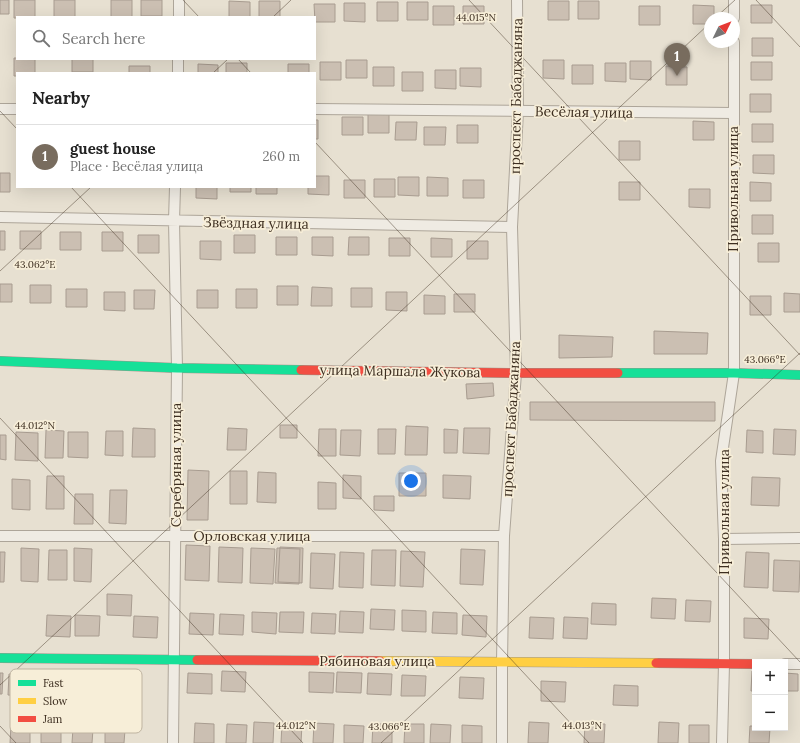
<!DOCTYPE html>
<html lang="en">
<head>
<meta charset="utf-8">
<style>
	:root { --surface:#fff; --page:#f6f6f6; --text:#222; --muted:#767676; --line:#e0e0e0; --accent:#786c5e }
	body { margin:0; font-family:Lora,serif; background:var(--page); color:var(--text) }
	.controls { position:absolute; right:12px; bottom:12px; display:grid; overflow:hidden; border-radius:0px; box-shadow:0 4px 16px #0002 }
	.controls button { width:36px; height:36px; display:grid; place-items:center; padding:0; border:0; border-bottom:1px solid var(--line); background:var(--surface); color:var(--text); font:20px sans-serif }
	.compass { position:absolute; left:704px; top:12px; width:36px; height:36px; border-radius:50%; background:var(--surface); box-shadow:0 4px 16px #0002; rotate:47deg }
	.you { position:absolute; left:411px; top:481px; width:14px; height:14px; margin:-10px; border:3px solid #fff; border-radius:50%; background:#1a73e8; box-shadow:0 0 0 6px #1a73e833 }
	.badge { display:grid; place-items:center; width:26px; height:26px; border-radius:50%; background:var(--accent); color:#fff; font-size:13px; font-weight:700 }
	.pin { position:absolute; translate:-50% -33px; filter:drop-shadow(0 1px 2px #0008) }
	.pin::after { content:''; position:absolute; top:21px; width:14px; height:12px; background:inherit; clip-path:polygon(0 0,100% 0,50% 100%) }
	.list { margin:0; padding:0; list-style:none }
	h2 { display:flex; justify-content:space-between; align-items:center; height:52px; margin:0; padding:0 16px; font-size:17px }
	h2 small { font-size:13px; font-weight:400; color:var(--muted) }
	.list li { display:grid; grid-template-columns:26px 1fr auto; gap:12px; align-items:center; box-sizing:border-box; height:64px; padding:0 16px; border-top:1px solid var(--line) }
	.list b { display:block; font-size:15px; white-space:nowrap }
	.list p { margin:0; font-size:13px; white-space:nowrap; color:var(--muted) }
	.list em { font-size:13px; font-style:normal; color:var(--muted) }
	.icon { flex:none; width:22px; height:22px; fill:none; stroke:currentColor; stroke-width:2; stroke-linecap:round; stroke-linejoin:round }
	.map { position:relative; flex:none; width:800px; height:743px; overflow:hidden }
	.search { position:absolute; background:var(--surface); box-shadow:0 4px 16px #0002; left:16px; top:16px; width:300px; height:44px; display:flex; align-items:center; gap:10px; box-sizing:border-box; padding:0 14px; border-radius:0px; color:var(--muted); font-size:15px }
	.panel { position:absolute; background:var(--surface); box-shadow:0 4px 16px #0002; left:16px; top:72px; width:300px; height:116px; border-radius:0px }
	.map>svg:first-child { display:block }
</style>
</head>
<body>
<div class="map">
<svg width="800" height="743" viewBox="0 0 800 743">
	<rect width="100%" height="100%" fill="#e7e0d1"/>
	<path fill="#cbbfb2" stroke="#a89c90" d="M0,0H9V14H0Z
		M14,0H35V17H17V18H14Z
		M54,0H75V17H54Z
		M111,0H132V17H111Z
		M141,0H162V16H141Z
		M229,1L250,2V17H229Z
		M259,1H280V17H259Z
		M548,1H569V20H548Z
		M578,1H599V19H578Z
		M377,2H398V21H377Z
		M407,2H428V20H407Z
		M344,3H365V22L344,21Z
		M314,4H335V22H315Z
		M693,5L714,6V18H710V24H693Z
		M751,5H772V23H751Z
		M433,6H454V25H433Z
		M463,6H484V24H463Z
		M639,6H660V25H639Z
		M752,38H773V56H752Z
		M14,58H17V59H35V73H17V76H14Z
		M72,59H93V72H72Z
		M346,60H367V78H346Z
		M543,60H564V79L543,78Z
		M630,61H651V80L630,79Z
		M320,62H341V80H320Z
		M751,62H772V80H751Z
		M226,63H247V73H226Z
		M605,63H626V82L605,81Z
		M198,64L218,65V73H198Z
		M288,64H309V73H288Z
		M572,65H593V84H572Z
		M129,66H150V73H129Z
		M666,66L687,67V85H666Z
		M373,67H394V86H373Z
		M460,68H481V87L460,86Z
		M435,70H456V89L435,88Z
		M402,72H423V91H402Z
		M750,94H771V112H750Z
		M368,114H389V133H368Z
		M342,117H363V135H342Z
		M315,120H318V139H315Z
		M693,121L714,122V140H693Z
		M396,122H417L416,140H395Z
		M752,124H773V142H752Z
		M457,125H478V143H457Z
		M424,127H446L445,145H424Z
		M619,141H640V160H619Z
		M753,155H774V174L753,173Z
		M0,173H10V192H0Z
		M315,176H329V195L308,194V187H315Z
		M398,177H419V196L398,195Z
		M427,177L448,178V196H427Z
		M374,179H395V197H374Z
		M344,180H365V198H344Z
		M463,180H484V198H463Z
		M619,182H640V200H619Z
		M750,182L771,183V201H750Z
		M196,187H217V199L196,198Z
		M230,187H251V192H230Z
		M256,187H277V194H256Z
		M689,189H710V208L689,207Z
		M752,215H773V234H752Z
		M0,231H5V250H0Z
		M20,231H41V249H20Z
		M60,232H81V250H60Z
		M102,232H123V251H102Z
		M138,235H159V253H138Z
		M234,235H255V253H234Z
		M276,237H297V255H276Z
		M312,237H333V256L312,255Z
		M349,237H369V255H348Z
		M389,238H410V256H389Z
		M431,238L452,239V257H431Z
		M200,241H221V260L200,259Z
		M467,241H488V259H467Z
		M758,243H779V262H758Z
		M0,284H12V302H0Z
		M30,285H51V303H30Z
		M277,286H298V305H277Z
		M312,287L332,288V306H311Z
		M351,288H372V307H351Z
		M66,289H87V307H66Z
		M236,289H257V308H236Z
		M134,290H155L154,309H134Z
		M197,290H218V308H197Z
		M104,292H125V311L104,310Z
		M386,292H407V311L386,310Z
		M784,293L800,294V312H784Z
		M454,294H475V312H454Z
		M424,295L445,296V314H424Z
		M750,296H771V315H750Z
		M654,331L708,333L707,354H654Z
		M559,335L613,337L612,357L559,358Z
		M493,383L494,396L467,399L466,384Z
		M530,402H715V421L530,420Z
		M280,425H297V438H280Z
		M406,426L428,427L427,455H405Z
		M133,428L155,429V457H132Z
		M228,428L247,429L246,450H227Z
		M464,428H490L489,454L463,453Z
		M319,429H336V456H318Z
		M378,429H396L395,454H378Z
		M444,429L458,430L457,453H444Z
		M774,429L796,430L795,455L773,454Z
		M46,430L64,431L63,458H45Z
		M341,430H361L360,456L340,455Z
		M747,430L763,431V453L746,452Z
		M106,431H123V456L105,455Z
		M16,432L38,433V461L15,460Z
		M68,432H88V458L68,457Z
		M0,435H6V460L0,459Z
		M188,470L209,471L208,520H187Z
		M230,471H247V504H230Z
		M258,472L276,473V503L257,502Z
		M399,473H426V496H399Z
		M343,475L361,476V499L343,498Z
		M443,475L471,476L470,499L443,498Z
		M47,476H64V509H46Z
		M752,477L780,478L779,506L751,505Z
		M12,479L30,480V510L12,509Z
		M318,482L336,483V509H318Z
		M110,490H127L126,524L109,523Z
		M75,494H93V524H74Z
		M374,496H394V511L374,510Z
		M186,545L210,546L209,581L185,580Z
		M219,547L243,548L242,583L218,582Z
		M280,547L303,548L302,583L278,582Z
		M21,548L39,549L38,582L21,581Z
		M74,548L92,549L91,582L74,581Z
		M251,548L275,549L273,584L250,583Z
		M277,548L300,549L299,584L275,583Z
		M461,549L485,550L483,585L460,584Z
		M49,550H67V580H48Z
		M372,550H396L395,586L371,585Z
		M401,551L425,552L423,587L400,586Z
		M0,552H5L4,582H0Z
		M340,552L364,553L363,588L339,587Z
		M746,552L769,553L768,588L744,587Z
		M311,553L335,554L333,589L310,588Z
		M774,560L800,561L799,592L773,591Z
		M107,594L132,595L131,616L107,615Z
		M652,598L676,599L675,619L651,618Z
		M686,600L711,601L710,622L685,621Z
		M592,603L616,604V625L591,624Z
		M371,609L395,610L394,630L370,629Z
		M402,610L426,611V632L402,631Z
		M340,611L364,612L363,633L339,632Z
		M252,612L277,613L276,634L252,632Z
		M280,612H304L303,633L279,632Z
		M433,612L457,613V634L432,633Z
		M190,613L214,614L213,635L189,634Z
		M312,613L336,614L335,634L311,633Z
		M220,614L244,615L243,635L219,634Z
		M47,615L71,616L70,637L46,636Z
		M75,615L100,616L99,636H75Z
		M463,615L487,616L486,637L462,635Z
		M134,616L158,617L157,638L133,637Z
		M530,617L554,618L553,639L529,638Z
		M564,617L588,618L587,639L563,638Z
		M744,618L769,619L768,639L744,638Z
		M222,671L246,672L245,692L221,691Z
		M752,671H755V691H751Z
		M309,672L334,673L333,693L309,692Z
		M337,672L362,673L361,693L336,692Z
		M0,673H3L2,694H0Z
		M188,673L212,674V694L187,693Z
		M368,673L392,674L391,695L367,694Z
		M785,673L798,674V691H785Z
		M9,674L33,675V696L8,695Z
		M402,675L426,676L425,696H401Z
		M460,677L484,678L483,699L459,698Z
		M541,681L566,682L565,702L541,701Z
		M614,685L638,686V706L613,705Z
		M254,722L274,723L273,743H253Z
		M529,722L549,723L548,743H528Z
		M659,722L679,723L678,743H658Z
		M195,723L214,724V743H194Z
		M282,723L302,724L301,743H281Z
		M314,723L334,724L333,743H313Z
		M227,724L247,725L246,743H226Z
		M373,724H392V743H372Z
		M405,724H424V743H404Z
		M431,724L451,725L450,743H430Z
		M585,724H605L604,743H584Z
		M11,725L30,726V743H10Z
		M41,725L61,726V743H41Z
		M344,725L364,726L363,743H344Z
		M462,725L482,726V743H462Z
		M689,725H709V743H689Z
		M750,726H755V728H770L769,743H749Z
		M73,728L93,729L92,743H72Z
		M105,729L125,730L124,743H105Z"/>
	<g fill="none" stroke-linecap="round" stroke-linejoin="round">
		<defs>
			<path id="street" d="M179,17V0
				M734,18V0
				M178,73V59
				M0,109H17
				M315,109L733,113
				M0,217L512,227
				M0,536H504
				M724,539L800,538
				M785,664H800
				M173,743L177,368L174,221L175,187
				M502,743V662L504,536L516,373L512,227L518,111L517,0
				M722,743L724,664V539L721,461L734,373V42"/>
			<path id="fast" d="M0,361L177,368L301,370
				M618,373H734L800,375
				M0,658L197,660"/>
			<path id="slow" d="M380,661L656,663"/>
			<path id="jam" d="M301,370L516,373H618
				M197,660L380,661
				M656,663L755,664"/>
		</defs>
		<use href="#street" stroke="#ada599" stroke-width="12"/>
		<use href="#fast" stroke="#9c958a" stroke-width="10"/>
		<use href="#slow" stroke="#9c958a" stroke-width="10"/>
		<use href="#jam" stroke="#9c958a" stroke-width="10"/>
		<use href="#street" stroke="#efebe3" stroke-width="10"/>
		<use href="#fast" stroke="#16e098" stroke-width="9"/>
		<use href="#slow" stroke="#ffcf43" stroke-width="9"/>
		<use href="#jam" stroke="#f24e42" stroke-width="9"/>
	</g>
	<path fill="none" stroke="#3d2e20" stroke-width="1" stroke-opacity="0.45" d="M183,0L199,17M469,0L800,355M756,0L800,47M273,17L291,0M715,18L735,0M238,59L251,73M213,73L228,59M0,111L17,129M315,142L800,662M71,187L589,743M0,271L91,187M0,418L303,743M0,685L710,23M0,726L16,743M381,743L800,353"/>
	<g text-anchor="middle" stroke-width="3.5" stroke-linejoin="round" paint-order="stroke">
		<g font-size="14" fill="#3d2e20" stroke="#f7eed8">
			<text transform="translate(516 96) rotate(-89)" y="5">проспект Бабаджаняна</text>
			<text transform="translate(584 112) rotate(1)" y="5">Весёлая улица</text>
			<text transform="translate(733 189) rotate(-90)" y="5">Привольная улица</text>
			<text transform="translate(256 223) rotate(1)" y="5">Звёздная улица</text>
			<text transform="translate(400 371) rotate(1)" y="5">улица Маршала Жукова</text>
			<text transform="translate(511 419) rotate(-87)" y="5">проспект Бабаджаняна</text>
			<text transform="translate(176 465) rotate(-90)" y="5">Серебряная улица</text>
			<text transform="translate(724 512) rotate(-90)" y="5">Привольная улица</text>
			<text x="252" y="541">Орловская улица</text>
			<text x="377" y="666">Рябиновая улица</text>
		</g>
	</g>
	<rect x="10" y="669" width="132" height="64" rx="6" fill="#f7eed8" stroke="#bfb4a1" stroke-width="1"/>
	<rect x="18" y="680" width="18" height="6" fill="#16e098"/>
	<rect x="18" y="698" width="18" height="6" fill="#ffcf43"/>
	<rect x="18" y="716" width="18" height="6" fill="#f24e42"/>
	<g font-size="11" fill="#3d2e20">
		<text x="43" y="687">Fast</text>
		<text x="43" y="705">Slow</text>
		<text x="43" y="723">Jam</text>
	</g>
	<g font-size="10" text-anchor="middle" fill="#3d2e20" stroke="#f7eed8" stroke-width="3.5" stroke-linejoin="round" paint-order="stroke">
		<text x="476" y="21">44.015°N</text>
		<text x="35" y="268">43.062°E</text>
		<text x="765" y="363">43.066°E</text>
		<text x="35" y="429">44.012°N</text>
		<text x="296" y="729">44.012°N</text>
		<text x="582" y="729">44.013°N</text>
		<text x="389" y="730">43.066°E</text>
	</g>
</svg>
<div class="controls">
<button>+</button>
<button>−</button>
</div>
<svg class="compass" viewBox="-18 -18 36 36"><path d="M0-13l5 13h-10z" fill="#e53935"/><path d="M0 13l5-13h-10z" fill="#767676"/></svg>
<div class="you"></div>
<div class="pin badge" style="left:677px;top:76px">1</div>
<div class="search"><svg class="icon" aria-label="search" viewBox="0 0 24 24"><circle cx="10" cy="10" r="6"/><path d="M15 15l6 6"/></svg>Search here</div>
<section class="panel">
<h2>Nearby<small></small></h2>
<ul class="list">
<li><span class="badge">1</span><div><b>guest house</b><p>Place · Весёлая улица</p></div><em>260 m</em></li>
</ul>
</section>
</div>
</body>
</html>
